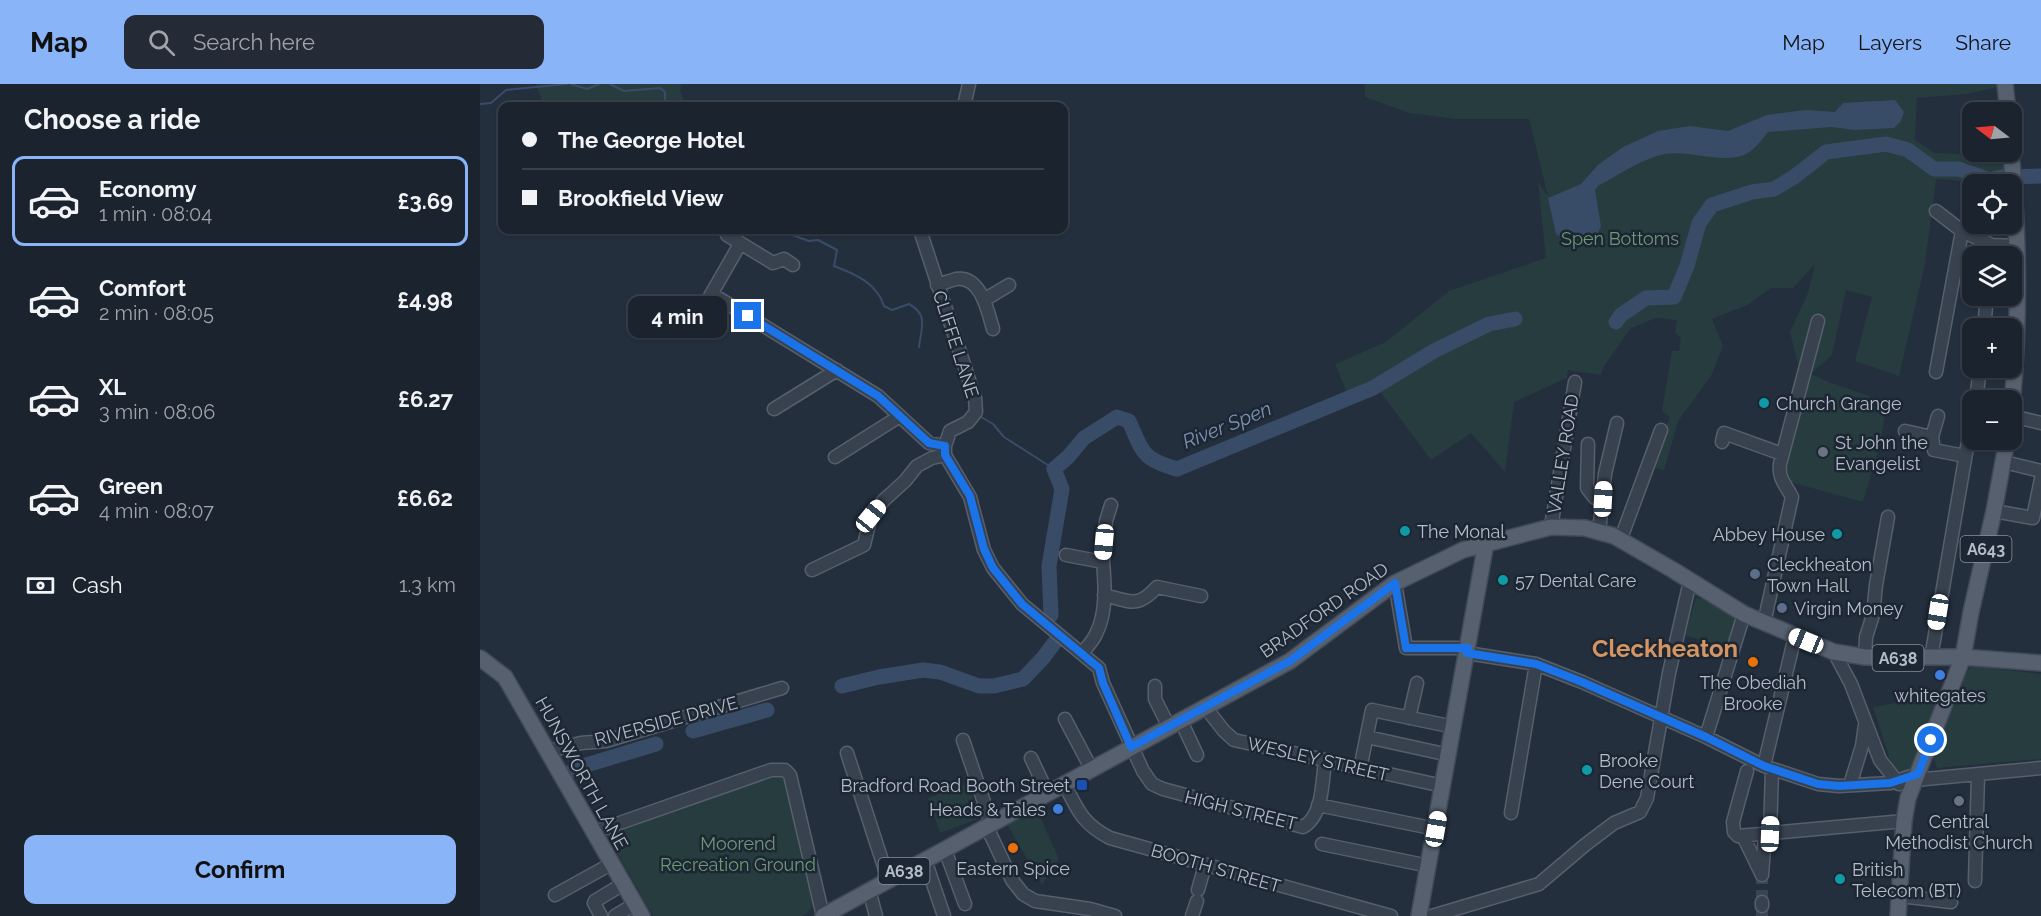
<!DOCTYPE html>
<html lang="en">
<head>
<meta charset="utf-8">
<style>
	body { margin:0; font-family:Raleway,sans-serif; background:#242b36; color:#f1f3f6; height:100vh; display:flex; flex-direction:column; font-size:22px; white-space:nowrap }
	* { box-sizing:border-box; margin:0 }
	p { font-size:20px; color:#a0a4aa }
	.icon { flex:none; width:33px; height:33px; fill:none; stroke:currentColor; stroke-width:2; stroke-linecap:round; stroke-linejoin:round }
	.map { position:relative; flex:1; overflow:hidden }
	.sheet { display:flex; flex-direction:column; background:#1b232e; width:480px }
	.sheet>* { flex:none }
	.hud { position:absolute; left:18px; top:18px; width:570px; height:132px; border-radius:12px; box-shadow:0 2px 4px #0004,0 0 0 2px #39404a; display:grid; align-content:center; height:132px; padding:0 24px; background:#1b232e }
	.needle { width:39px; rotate:286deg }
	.tools { position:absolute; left:1482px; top:18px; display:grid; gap:12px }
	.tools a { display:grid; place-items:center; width:60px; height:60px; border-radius:12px; background:#1b232e; box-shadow:0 2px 4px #0004,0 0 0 2px #39404a; font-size:30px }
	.end { position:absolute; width:27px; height:27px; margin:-14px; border:8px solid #1a73e8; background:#fff; box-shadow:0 0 0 3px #fff }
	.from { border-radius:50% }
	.bubble { position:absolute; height:42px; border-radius:12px; background:#1b232e; box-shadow:0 2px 4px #0004,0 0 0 2px #39404a; font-size:20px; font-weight:700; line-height:42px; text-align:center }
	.car { position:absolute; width:18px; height:36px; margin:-18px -9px; border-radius:8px; box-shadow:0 0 4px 2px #0007; background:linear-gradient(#fff 24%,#345 0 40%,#fff 0 76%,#345 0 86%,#fff 0) }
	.hud b { display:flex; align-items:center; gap:21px; height:57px; font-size:22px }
	.hud b+b { border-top:2px solid #39404a }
	.hud i { width:15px; height:15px; background:#f1f3f6 }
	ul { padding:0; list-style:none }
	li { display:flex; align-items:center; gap:18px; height:90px; margin:0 12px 9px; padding:0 12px; border:3px solid transparent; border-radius:12px }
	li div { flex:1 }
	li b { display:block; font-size:22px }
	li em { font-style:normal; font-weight:700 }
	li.active { border-color:#8ab4f8 }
	li>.icon { width:54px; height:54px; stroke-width:1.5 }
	h2 { padding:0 24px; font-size:27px; line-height:72px }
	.pay { display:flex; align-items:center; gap:15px; height:66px; padding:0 24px; font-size:22px }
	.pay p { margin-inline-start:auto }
	.action { display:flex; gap:12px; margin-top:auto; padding:12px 24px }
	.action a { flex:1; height:69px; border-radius:12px; background:#8ab4f8; color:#111; font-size:24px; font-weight:700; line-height:69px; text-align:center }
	header { display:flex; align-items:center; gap:36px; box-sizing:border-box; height:84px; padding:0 30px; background:#8ab4f8; color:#111 }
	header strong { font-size:28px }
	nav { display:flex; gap:33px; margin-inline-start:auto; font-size:21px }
	.search { width:420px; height:54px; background:#242b36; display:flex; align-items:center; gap:15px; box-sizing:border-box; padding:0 21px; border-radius:12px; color:#a0a4aa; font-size:22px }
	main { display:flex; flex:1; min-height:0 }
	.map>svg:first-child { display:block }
	.green { fill:#263c3f }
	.water { fill:#394c67 }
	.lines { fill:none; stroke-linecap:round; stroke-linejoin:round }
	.stream { stroke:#394c67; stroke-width:2 }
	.river { stroke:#394c67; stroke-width:15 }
	.minor-tunnel { stroke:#3a4453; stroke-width:12; stroke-dasharray:12 6; stroke-linecap:butt }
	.minor-casing { stroke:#565f6c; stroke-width:15 }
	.major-casing { stroke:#414a57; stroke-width:18 }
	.minor { stroke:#38414e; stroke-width:12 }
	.major { stroke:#56606e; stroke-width:15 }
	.route { stroke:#1a73e8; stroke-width:8 }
	.culture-dot { fill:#0f9aa8; stroke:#1d2633; stroke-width:2 }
	.worship-dot { fill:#6b7280; stroke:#1d2633; stroke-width:2 }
	.service-dot { fill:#5c6f8a; stroke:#1d2633; stroke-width:2 }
	.food-dot { fill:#e8710a; stroke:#1d2633; stroke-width:2 }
	.shop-dot { fill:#3f7fe0; stroke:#1d2633; stroke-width:2 }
	.transit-dot { fill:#1a4fb4; stroke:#1d2633; stroke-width:2 }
	.labels { text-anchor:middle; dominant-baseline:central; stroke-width:5; stroke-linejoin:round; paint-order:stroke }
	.shield { fill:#1d2633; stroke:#878f9c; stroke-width:1.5 }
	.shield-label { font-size:16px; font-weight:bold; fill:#b4bcc9 }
	.park-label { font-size:18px; fill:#6b9a76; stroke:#1d2633 }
	.street-label { font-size:18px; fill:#b4bcc9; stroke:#1d2633 }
	.poi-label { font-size:18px; fill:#b4bcc9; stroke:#1d2633; text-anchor:start }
	.water-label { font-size:20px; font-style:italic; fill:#7c92b1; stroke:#1d2633 }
	.district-label { font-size:24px; font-weight:bold; fill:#d59563; stroke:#1d2633 }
</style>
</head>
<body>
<header>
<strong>Map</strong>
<div class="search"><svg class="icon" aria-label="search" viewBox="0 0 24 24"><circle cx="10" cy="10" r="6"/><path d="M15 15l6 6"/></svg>Search here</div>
<nav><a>Map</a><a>Layers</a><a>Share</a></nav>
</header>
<main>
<section class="sheet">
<h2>Choose a ride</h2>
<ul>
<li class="active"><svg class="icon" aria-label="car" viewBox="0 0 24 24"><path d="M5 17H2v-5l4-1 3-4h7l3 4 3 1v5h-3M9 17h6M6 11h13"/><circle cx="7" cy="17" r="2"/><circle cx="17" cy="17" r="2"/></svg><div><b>Economy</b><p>1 min · 08:04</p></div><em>£3.69</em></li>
<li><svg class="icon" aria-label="car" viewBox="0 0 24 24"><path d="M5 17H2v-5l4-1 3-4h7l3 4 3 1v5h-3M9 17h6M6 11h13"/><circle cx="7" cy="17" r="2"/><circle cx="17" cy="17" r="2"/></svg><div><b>Comfort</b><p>2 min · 08:05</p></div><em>£4.98</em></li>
<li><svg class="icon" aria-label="car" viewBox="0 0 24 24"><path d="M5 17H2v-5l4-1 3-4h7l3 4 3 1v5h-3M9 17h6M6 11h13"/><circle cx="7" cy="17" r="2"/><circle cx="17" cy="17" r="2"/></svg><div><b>XL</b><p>3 min · 08:06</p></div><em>£6.27</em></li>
<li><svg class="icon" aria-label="car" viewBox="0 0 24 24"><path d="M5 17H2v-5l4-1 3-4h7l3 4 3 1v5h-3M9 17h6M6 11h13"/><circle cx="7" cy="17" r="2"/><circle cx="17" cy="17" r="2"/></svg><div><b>Green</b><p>4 min · 08:07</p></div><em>£6.62</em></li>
</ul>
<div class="pay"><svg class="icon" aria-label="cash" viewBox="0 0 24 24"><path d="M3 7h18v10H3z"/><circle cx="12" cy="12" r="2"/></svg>Cash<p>1.3 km</p></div>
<div class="action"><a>Confirm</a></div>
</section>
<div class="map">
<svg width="1561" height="832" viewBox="0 0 1561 832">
	<rect width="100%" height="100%" fill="#242f3e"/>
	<path class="green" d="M56,0H201L200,7L206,22H64Z
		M885,0H1518V3L1486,10L1437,14L1435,56L1455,69L1525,72L1528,100L1456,95L1445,180L1419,292L1375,277L1392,213L1366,206L1352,271L1331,290L1351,299L1407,318L1400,360L1383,418L1310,398L1304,383L1320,289L1310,248L1328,209L1335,180L1313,204H1291L1267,221L1232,235L1243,262L1231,292L1198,337L1184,386L1171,383L1190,333L1182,327L1192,267H1199L1201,253L1195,249L1197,236L1176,234L1151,244L1124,282L1121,291L1088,286L1087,294L1034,318L1025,388L991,349L951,376L899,306L873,317L865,304L855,280L906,258L969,207L1066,174L1058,98L1068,112L1049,35H976L929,29L885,13Z
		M1216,514L1222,515L1257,533L1246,564L1205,551Z
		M1493,582L1561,590V675L1457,684L1452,670L1486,588Z
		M1421,618L1456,619L1432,685L1420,688L1412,682L1393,623Z
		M289,692L304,693L335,819L327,829L322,832H173L127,751Z
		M488,699L500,734L460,749L448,714Z
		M556,724L579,775L562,801L527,740Z"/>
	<path class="water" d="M1415,16L1424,28L1421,37L1414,44L1375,46L1351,43L1288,48C1283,54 1278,61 1272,66C1251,84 1212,65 1185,70C1161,75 1140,90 1118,102L1115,106L1121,142L1118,149L1083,155L1076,150L1068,114L1101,100L1118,81L1143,63L1178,47L1210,42L1248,47L1287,31L1326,26L1355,28L1363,19Z"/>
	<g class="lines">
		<path class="stream" d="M91,0L107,5L119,0
			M130,0L144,7L180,4L185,8V16L189,22
			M0,20L11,19L26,6L87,0
			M298,146L329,157L338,156L357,166L354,182C375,190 397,199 404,222L412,226L429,220C449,231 441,244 439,263
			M501,333L513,340L524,353L574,385"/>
		<path class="river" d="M1136,238L1141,231L1166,214L1194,213L1207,182L1219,139L1232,121L1272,108L1294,105L1314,93L1346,68L1406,60L1428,66L1454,85H1479L1510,96L1522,93L1561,92
			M571,531L569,482L582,405L574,385L588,373L604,354L637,333L649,337C663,369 662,375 697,385L893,304L954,267L1009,240L1035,235
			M362,602L399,593L443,586L460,588L499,602H514L543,595L563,574L575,558
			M213,647L287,626
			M92,687L103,682L176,660"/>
		<path class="minor-tunnel" d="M1282,818V791
			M1282,832V822"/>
		<g class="minor-casing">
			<path id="minor" d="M484,22L489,0
				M1456,127L1482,147
				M440,146L495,314L496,328L488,338L470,347L465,362V371L490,413L504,466L513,484L542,520L619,584L623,599L663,687L672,700L683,705L823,743C843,732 842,699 845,677
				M247,151L293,179L304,175L313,181
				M457,201C463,199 470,197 476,195C501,191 508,228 513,245
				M232,210L398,312L449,359L465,362
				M504,216L529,201
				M225,221L260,160
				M1504,244L1507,212
				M1456,288L1482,147L1512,161L1538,162
				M1496,316L1500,284
				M294,325L357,286
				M1458,332L1452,353L1454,366L1485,372
				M1532,332L1561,339
				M1425,347L1452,353
				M1242,358L1244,349L1302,370
				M1108,360L1107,404L1115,414L1123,415
				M355,373L420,332
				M1524,378L1561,387
				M1514,427L1553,434L1561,395
				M1071,443L1095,298
				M1119,448L1125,390L1137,339
				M1140,457L1181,346
				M586,471L623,478C625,500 627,529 616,550C613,557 607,563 602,569
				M623,478L626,437L631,421
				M332,486L384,461L391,432L404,416L425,397L437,382L452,374L465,371
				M915,499L926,564H988
				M624,511C650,517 657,525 677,503L721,512
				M1284,539L1312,413C1306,401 1298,395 1300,380L1338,237
				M1354,568L1371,600L1400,676L1419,700
				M987,569L1056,580L1102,598L1226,653L1284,682L1338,700L1359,702L1410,699L1438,690
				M1385,573L1386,553L1393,531L1396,501L1408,433
				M1451,574L1492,334
				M675,602V615L689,643
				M726,624L744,647L754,656L963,702
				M929,634L937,599
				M585,635L612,686
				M701,637L717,671
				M887,653L969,671
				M1226,653L1264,530
				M483,656L511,739
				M69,667L101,659L126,657L302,604
				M367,669L408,795
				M551,674L568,710
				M1284,682L1315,552
				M880,685L892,626L974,643
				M1267,687L1253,738L1254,748L1258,752L1424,737
				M1435,696L1561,684
				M585,701C598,727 603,740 630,754L911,832
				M1370,701L1382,662L1385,641
				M838,721L956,745
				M1031,729L1056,580
				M506,741L532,796L543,810L555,817L610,825L635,832
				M114,748L291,686H305L310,691L343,832
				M1290,750L1292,685
				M1263,752L1282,791
				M842,760L949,782
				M465,766L485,820
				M445,776L464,832
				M1282,791L1285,750
				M1495,797L1498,691
				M389,806L396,832
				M718,806L725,781
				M75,811L131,780
				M1420,812L1471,818
				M1282,822V818
				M121,832L114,819L115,817L143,800
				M135,832L155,820
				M712,832L717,817
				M952,832L1059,800L1105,761L1134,739L1160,728L1167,714L1189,589L1210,497"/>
		</g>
		<g class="major-casing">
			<path id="major" d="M1525,0L1528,28
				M1531,68C1539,152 1540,236 1532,321
				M0,574L25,593L162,832
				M343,832L810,577L915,499L983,466L1071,443L1105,444L1134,452L1193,486L1264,530L1354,568L1385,573H1483L1561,579
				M939,832L1006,459
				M1418,832L1424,737L1428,714L1483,573L1491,528L1514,427L1527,356"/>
		</g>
		<use href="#minor" class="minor"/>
		<use href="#major" class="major"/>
	</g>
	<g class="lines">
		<path class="route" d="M268,232L398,312L449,359L465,362V371L490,412L504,465L513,484L542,520L619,584L623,599L651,663L810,577L915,499L926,564H988L987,569L1056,580L1102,598L1226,653L1284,682L1338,700L1359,702L1410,699L1438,690L1451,656"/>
	</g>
	<g class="culture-dot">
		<circle cx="1284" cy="319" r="6"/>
		<circle cx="925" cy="447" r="6"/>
		<circle cx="1357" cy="450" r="6"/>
		<circle cx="1023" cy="496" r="6"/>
		<circle cx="1107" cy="686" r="6"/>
		<circle cx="1360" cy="795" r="6"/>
	</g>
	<g class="worship-dot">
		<circle cx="1343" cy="368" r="6"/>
		<circle cx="1479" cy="717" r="6"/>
	</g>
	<g class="service-dot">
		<circle cx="1275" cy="490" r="6"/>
		<circle cx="1302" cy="524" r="6"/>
	</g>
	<g class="food-dot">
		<circle cx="1273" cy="578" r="6"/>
		<circle cx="533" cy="764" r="6"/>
	</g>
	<g class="shop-dot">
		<circle cx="1460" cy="591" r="6"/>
		<circle cx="578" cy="725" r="6"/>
	</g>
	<rect class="transit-dot" x="596" y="695" width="12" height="12" rx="3"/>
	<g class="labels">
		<g class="shield">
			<rect x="1480.5" y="452" width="51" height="26" rx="4.5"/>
			<rect x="1392.5" y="561" width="51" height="26" rx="4.5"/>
			<rect x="398.5" y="774" width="51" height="26" rx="4.5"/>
		</g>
		<g class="shield-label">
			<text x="1506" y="465">A643</text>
			<text x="1418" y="574">A638</text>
			<text x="424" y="787">A638</text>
		</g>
		<g class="park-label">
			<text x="1140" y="154">Spen Bottoms</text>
			<text x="258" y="759">Moorend<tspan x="258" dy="21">Recreation Ground</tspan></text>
		</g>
		<g class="street-label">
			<text transform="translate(476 260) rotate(72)">CLIFFE LANE</text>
			<text transform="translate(1083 370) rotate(-81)">VALLEY ROAD</text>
			<text transform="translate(844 526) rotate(-35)">BRADFORD ROAD</text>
			<text transform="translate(186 637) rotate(-15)">RIVERSIDE DRIVE</text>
			<text transform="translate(838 675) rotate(13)">WESLEY STREET</text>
			<text transform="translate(102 689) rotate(61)">HUNSWORTH LANE</text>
			<text transform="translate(761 726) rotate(14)">HIGH STREET</text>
			<text transform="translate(736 784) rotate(16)">BOOTH STREET</text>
		</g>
		<g class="poi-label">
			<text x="1296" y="319">Church Grange</text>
			<text x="1355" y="358">St John the<tspan x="1355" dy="21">Evangelist</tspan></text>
			<text x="937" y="447">The Monal</text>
			<text x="1345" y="450" text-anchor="end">Abbey House</text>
			<text x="1287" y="480">Cleckheaton<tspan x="1287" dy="21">Town Hall</tspan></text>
			<text x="1035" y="496">57 Dental Care</text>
			<text x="1314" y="524">Virgin Money</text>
			<text x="1273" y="598" text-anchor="middle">The Obediah<tspan x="1273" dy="21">Brooke</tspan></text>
			<text x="1460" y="611" text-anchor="middle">whitegates</text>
			<text x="1119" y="676">Brooke<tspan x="1119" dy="21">Dene Court</tspan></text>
			<text x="590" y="701" text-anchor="end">Bradford Road Booth Street</text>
			<text x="566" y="725" text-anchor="end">Heads &amp; Tales</text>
			<text x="1479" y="737" text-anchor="middle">Central<tspan x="1479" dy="21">Methodist Church</tspan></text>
			<text x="533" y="784" text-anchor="middle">Eastern Spice</text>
			<text x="1372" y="785">British<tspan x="1372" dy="21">Telecom (BT)</tspan></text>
		</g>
		<g class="water-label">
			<text transform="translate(747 341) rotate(-22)">River Spen</text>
		</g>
		<g class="district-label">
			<text x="1185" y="564">Cleckheaton</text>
		</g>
	</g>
</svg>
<div class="tools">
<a><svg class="needle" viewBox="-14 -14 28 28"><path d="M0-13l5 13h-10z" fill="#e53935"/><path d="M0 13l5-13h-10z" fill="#a0a4aa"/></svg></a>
<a><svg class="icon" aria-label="locate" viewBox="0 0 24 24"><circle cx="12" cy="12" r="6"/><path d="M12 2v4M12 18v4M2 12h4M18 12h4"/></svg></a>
<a><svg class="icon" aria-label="layers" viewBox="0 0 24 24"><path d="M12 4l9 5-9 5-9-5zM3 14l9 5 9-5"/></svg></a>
<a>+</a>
<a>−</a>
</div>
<i class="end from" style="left:1451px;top:656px"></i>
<i class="end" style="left:268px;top:232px"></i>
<div class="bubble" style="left:148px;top:212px;width:99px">4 min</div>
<i class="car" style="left:1123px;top:415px;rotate:3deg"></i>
<i class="car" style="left:391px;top:432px;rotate:39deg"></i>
<i class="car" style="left:624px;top:458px;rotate:185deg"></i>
<i class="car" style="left:1458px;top:528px;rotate:189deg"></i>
<i class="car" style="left:1326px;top:557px;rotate:292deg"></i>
<i class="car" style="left:956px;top:745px;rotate:10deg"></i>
<i class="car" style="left:1290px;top:750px;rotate:2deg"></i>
<div class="hud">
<b><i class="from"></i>The George Hotel</b>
<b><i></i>Brookfield View</b>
</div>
</div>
</main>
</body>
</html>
